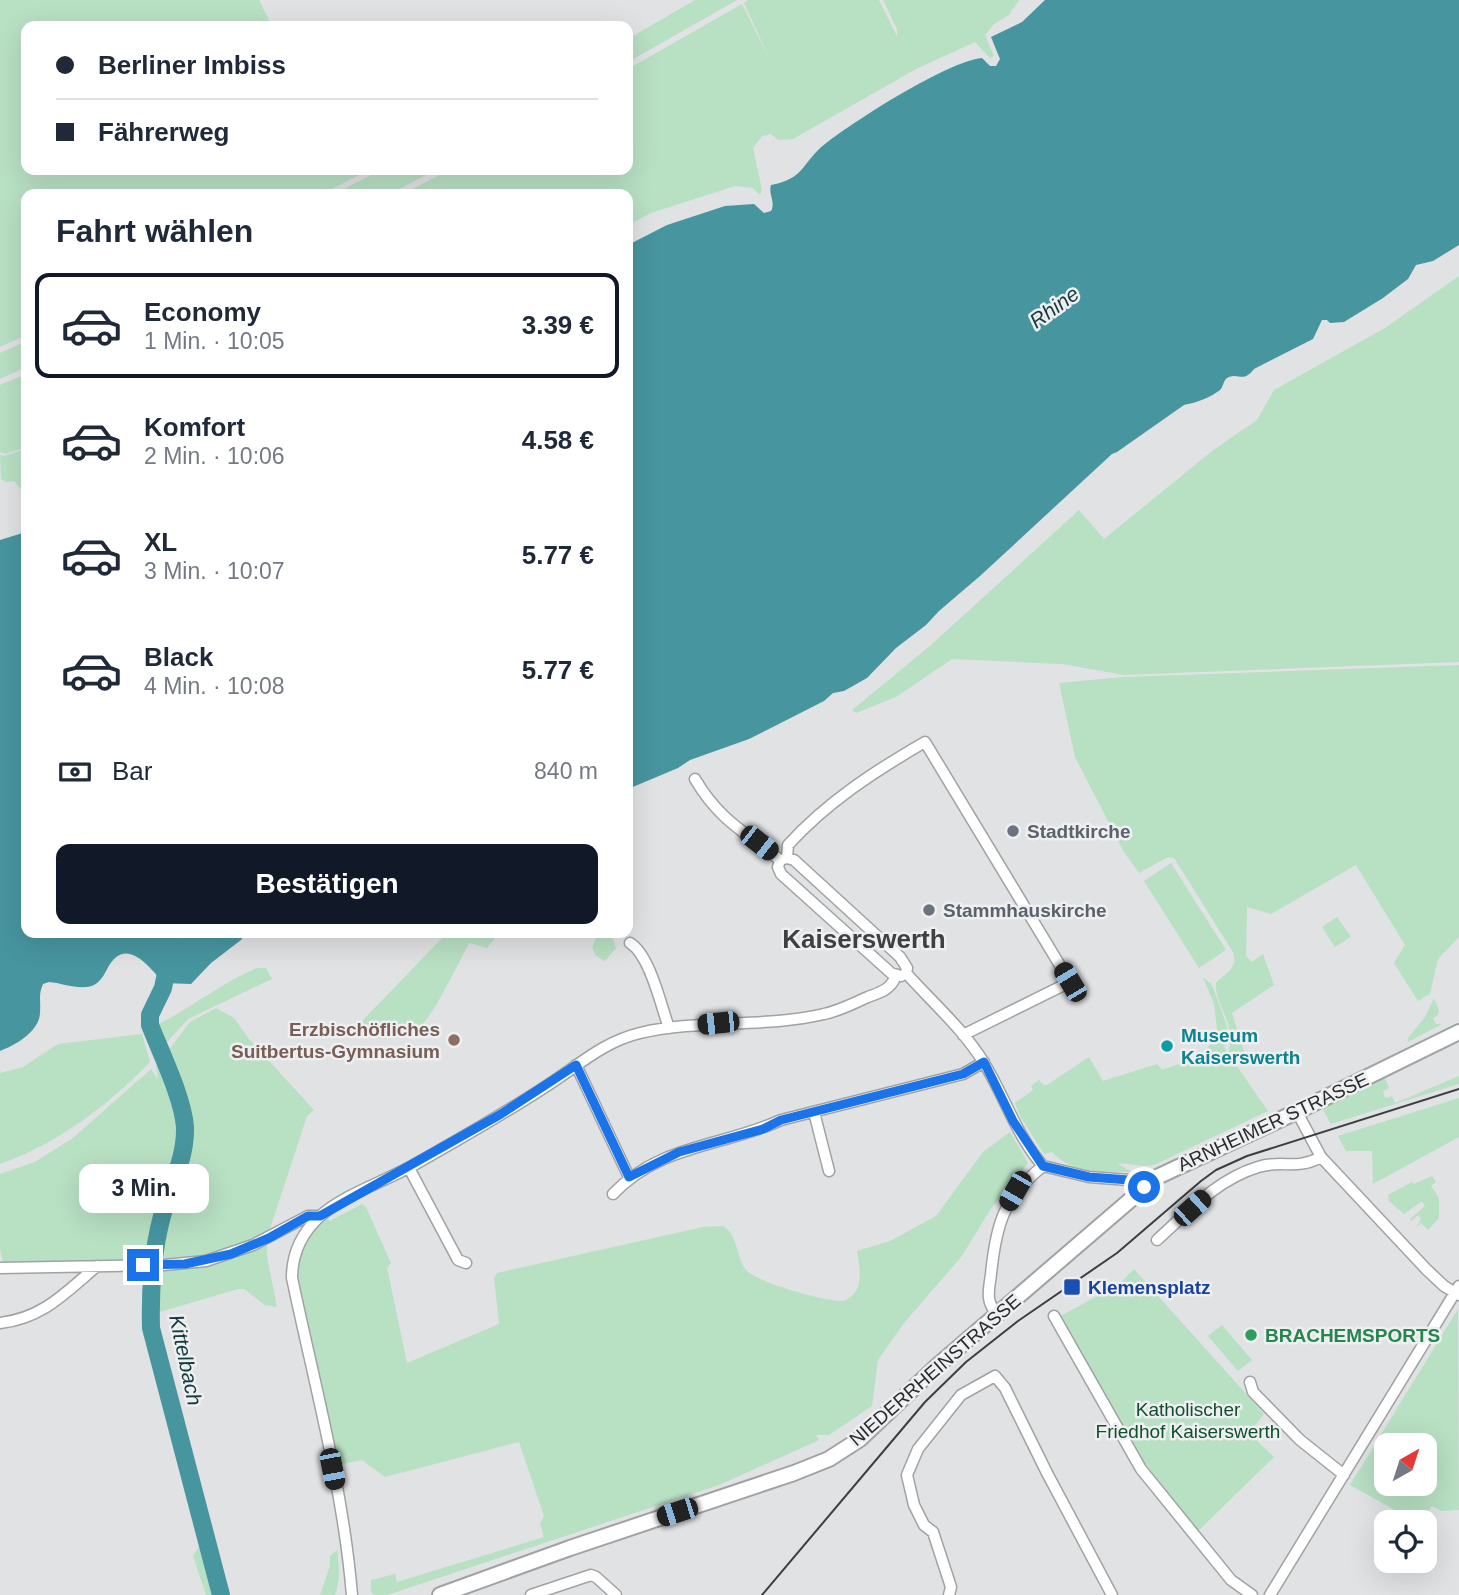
<!DOCTYPE html>
<html lang="de">
<head>
<meta charset="utf-8">
<style>
	body { margin:0; font-family:Arial,sans-serif; background:#f6f6f7; color:#1f2937; height:100vh; display:flex; flex-direction:column; font-size:26px; white-space:nowrap }
	* { box-sizing:border-box; margin:0 }
	p { font-size:23px; color:#747a83 }
	.icon { flex:none; width:38px; height:38px; fill:none; stroke:currentColor; stroke-width:2; stroke-linecap:round; stroke-linejoin:round }
	.map { position:relative; flex:1; overflow:hidden }
	.sheet { position:absolute; left:21px; top:189px; width:612px; height:749px; display:flex; flex-direction:column; background:#fff; border-radius:14px; box-shadow:0 7px 28px #0002 }
	.sheet>* { flex:none }
	.guide { position:absolute; left:21px; top:21px; width:612px; height:154px; border-radius:14px; box-shadow:0 7px 28px #0002; display:grid; align-content:center; height:154px; padding:0 35px; background:#fff }
	.needle { width:46px; rotate:39deg }
	.fabs { position:absolute; left:1374px; top:1433px; display:grid; gap:14px }
	.fabs a { display:grid; place-items:center; width:63px; height:63px; border-radius:14px; background:#fff; box-shadow:0 7px 28px #0002; font-size:35px }
	.end { position:absolute; width:32px; height:32px; margin:-16px; border:9px solid #1a73e8; background:#fff; box-shadow:0 0 0 4px #fff }
	.from { border-radius:50% }
	.bubble { position:absolute; height:49px; border-radius:14px; background:#fff; box-shadow:0 7px 28px #0002; font-size:23px; font-weight:600; line-height:49px; text-align:center }
	.car { position:absolute; width:21px; height:42px; margin:-21px -10px; border-radius:9px; box-shadow:0 0 5px 2px #0007; background:linear-gradient(#222 24%,#8ab4d8 0 40%,#222 0 76%,#8ab4d8 0 86%,#222 0) }
	.guide b { display:flex; align-items:center; gap:24px; height:66px; font-size:26px }
	.guide b+b { border-top:2px solid #e0e1e3 }
	.guide i { width:18px; height:18px; background:#1f2937 }
	ul { padding:0; list-style:none }
	li { display:flex; align-items:center; gap:21px; height:105px; margin:0 14px 10px; padding:0 21px; border:4px solid transparent; border-radius:14px }
	li div { flex:1 }
	li b { display:block; font-size:26px }
	li em { font-style:normal; font-weight:600 }
	li.current { border-color:#111827 }
	li>.icon { width:63px; height:63px; stroke-width:1.5 }
	h2 { padding:0 35px; font-size:32px; line-height:84px }
	.pay { display:flex; align-items:center; gap:18px; height:77px; padding:0 35px; font-size:26px }
	.pay p { margin-inline-start:auto }
	.primary-button { display:flex; gap:14px; margin-top:auto; padding:14px 35px }
	.primary-button a { flex:1; height:80px; border-radius:14px; background:#111827; color:#fff; font-size:28px; font-weight:600; line-height:80px; text-align:center }
	.map>svg:first-child { display:block }
	.green { fill:#b8e0c3; fill-rule:evenodd }
	.water { fill:#47959f }
	.lines { fill:none; stroke-linecap:round; stroke-linejoin:round }
	.river { stroke:#47959f; stroke-width:18 }
	.minor-casing { stroke:#a0a2a3; stroke-width:13 }
	.secondary-casing { stroke:#a0a2a3; stroke-width:18 }
	.minor { stroke:#fff; stroke-width:10 }
	.secondary { stroke:#fff; stroke-width:14 }
	.tram { stroke:#3d3e3f; stroke-width:2 }
	.route { stroke:#1a73e8; stroke-width:9 }
	.worship-dot { fill:#6b7280; stroke:#eeeff1; stroke-width:2.5 }
	.education-dot { fill:#8d6e63; stroke:#eeeff1; stroke-width:2.5 }
	.culture-dot { fill:#0f9aa8; stroke:#eeeff1; stroke-width:2.5 }
	.transit-dot { fill:#1a4fb4; stroke:#eeeff1; stroke-width:2.5 }
	.leisure-dot { fill:#2e9e5b; stroke:#eeeff1; stroke-width:2.5 }
	.labels { text-anchor:middle; dominant-baseline:central; stroke-width:5; stroke-linejoin:round; paint-order:stroke }
	.worship-label { font-size:19px; font-weight:bold; fill:#5b616d; stroke:#eeeff1; text-anchor:start }
	.education-label { font-size:19px; font-weight:bold; fill:#785e54; stroke:#eeeff1; text-anchor:end }
	.culture-label { font-size:19px; font-weight:bold; fill:#0d838f; stroke:#eeeff1; text-anchor:start }
	.street-label { font-size:19px; fill:#2a2b2c; stroke:#eeeff1 }
	.transit-label { font-size:19px; font-weight:bold; fill:#164399; stroke:#eeeff1; text-anchor:start }
	.leisure-label { font-size:19px; font-weight:bold; fill:#27864d; stroke:#eeeff1; text-anchor:start }
	.park-label { font-size:19px; fill:#104f2c; stroke:#eeeff1 }
	.water-label { font-size:21px; font-style:italic; fill:#153b3f; stroke:#eeeff1 }
	.district-label { font-size:26px; font-weight:bold; fill:#3f4042; stroke:#eeeff1 }
</style>
</head>
<body>
<div class="map">
<svg width="1459" height="1595" viewBox="0 0 1459 1595">
	<rect width="100%" height="100%" fill="#e0e2e4"/>
	<path class="green" d="M0,0H259L272,26H26V170H369L322,194H26V335L0,347Z
		M695,0H737L628,62V39Z
		M748,0H879L897,36V29L883,0H1019L1009,15L994,24L985,35L994,56L990,58L975,42L916,69L793,139L778,140L771,134L762,136L753,148L762,190L760,195L753,188L735,186L651,213L628,225V194H403L449,170H628V69L742,4L770,60L744,3Z
		M381,170H436L389,194H334Z
		M1459,276V662L1124,675L1062,664L952,659L896,697L856,713L852,710L931,645L1079,510L1104,539L1212,451L1257,420L1274,390L1385,328Z
		M26,341V367L0,379V353Z
		M26,374V447L5,454L0,452V385Z
		M26,449V495L14,481L6,482L1,479L0,455L4,456Z
		M1459,665V937L1438,959L1430,994L1418,1001L1394,963L1405,945L1356,865L1271,914L1247,907L1246,956L1252,962L1263,954L1274,985L1232,1013L1244,1051L1241,1058L1234,1062L1268,1111L1154,1165C1140,1168 1128,1162 1118,1164L1132,1172C1104,1172 1072,1174 1052,1152L1044,1154L1020,1116L1015,1103L1033,1090L1031,1086L1039,1080L1043,1085H1047L1089,1057L1103,1081L1157,1064L1162,1070L1205,1055L1208,1047L1218,1037L1214,1004L1203,977L1212,985L1226,1023L1228,1037L1224,1047L1229,1054C1230,1043 1231,1034 1228,1024C1224,1009 1215,999 1216,983C1225,973 1239,969 1233,952L1174,858L1168,857L1139,873L1124,852L1075,757L1059,683L1123,677Z
		M1171,863L1226,950L1199,968L1144,881Z
		M1337,917L1351,937L1335,947L1322,927Z
		M447,933H499L487,948L469,943C460,962 449,981 439,1000C416,1041 399,1044 354,1034L364,1019Z
		M606,935L613,939L616,948L605,961L596,956L592,948L596,938Z
		M257,968H266L272,979L188,1019L161,1049L153,1027C189,1010 220,983 257,968Z
		M1434,998L1439,1010L1437,1016L1433,1018L1436,1024H1442L1408,1042V1038L1425,1017Z
		M216,1008L234,1018L249,1039L314,1110L307,1116L268,1235L206,1258L154,1263L155,1250C167,1214 196,1148 186,1112C181,1093 171,1074 164,1056L190,1022Z
		M142,1034L150,1062C107,1106 59,1143 0,1164V1073L23,1067L58,1044Z
		M160,1062C173,1095 185,1119 180,1155L144,1261L10,1265L3,1262L0,1249V1174L35,1162L73,1138L151,1069L158,1080L156,1066Z
		M1381,1076L1385,1078L1389,1088L1383,1091L1385,1098L1392,1096L1395,1103L1459,1076V1084L1331,1124L1322,1108Z
		M1459,1098V1137L1373,1184L1372,1151H1346L1338,1136Z
		M1010,1132L1028,1163L990,1210L962,1256L904,1323L878,1360L872,1406L829,1435H816L819,1440L719,1485L387,1595H375L371,1592V1580L395,1574L397,1582L544,1537L540,1524L544,1516L519,1442L385,1477L362,1460L343,1464L337,1463L297,1278C298,1251 310,1235 326,1216L330,1221L362,1204L366,1207L391,1263L387,1268L407,1363L499,1324L494,1278L497,1273L703,1227L723,1226C738,1235 736,1255 745,1269C754,1282 827,1302 844,1301C865,1292 860,1270 857,1251L890,1241L936,1216L983,1152Z
		M1432,1176L1436,1182L1431,1186L1439,1198V1218L1428,1230L1421,1223L1416,1228L1421,1219L1418,1215L1411,1221L1410,1219L1425,1206L1422,1201L1404,1214L1389,1201L1388,1195L1412,1182L1414,1184Z
		M267,1241V1257L277,1307L265,1305L244,1289H238L153,1314L152,1294L156,1270H164V1268Z
		M1134,1269L1264,1414L1249,1433L1274,1457L1196,1533L1131,1444L1059,1317L1119,1284Z
		M1458,1309L1459,1510L1441,1511L1432,1506L1426,1514L1409,1518L1350,1485ZM1386,1446H1424V1484H1386Z
		M1222,1325L1252,1360L1238,1371L1208,1336Z
		M203,1541L220,1564L230,1595H206L193,1556Z
		M337,1550C339,1566 341,1579 335,1595H320L330,1566V1556Z"/>
	<path class="water" d="M1045,0H1459V245L1433,261L1416,265L1408,279L1383,298L1344,322L1330,323L1327,320H1322L1313,339L1254,369C1243,383 1240,373 1229,377C1223,379 1224,386 1220,390C1210,398 1195,403 1184,405L1117,452L1112,454L980,576L939,611L926,625L896,648L867,678L844,691L833,693L824,701L749,739L690,760L678,768L628,789V245L667,225L725,206L754,204L764,213L771,211C776,202 768,194 771,185C805,179 802,162 825,144C856,120 946,62 982,58L990,66H996L1000,59L991,37L1022,22Z
		M26,532V933H246L241,940L211,963L191,984L164,983C153,972 132,941 114,959C106,967 105,979 94,985C81,991 62,983 49,982L43,984C38,995 41,1001 40,1012C40,1031 16,1045 0,1051V540Z"/>
	<g class="lines">
		<path class="river" d="M174,933L163,988L150,1015V1025C161,1053 183,1098 185,1127C186,1159 170,1186 162,1216C152,1253 150,1289 151,1328L221,1595"/>
		<g class="minor-casing">
			<path id="minor" d="M695,779C719,820 745,832 780,860L787,858L794,860L900,957L907,968L906,973C932,1002 964,1030 984,1063C1005,1097 1016,1135 1043,1166
				M787,858L788,845C827,802 875,771 925,742L1070,982L963,1035
				M780,860L778,867L781,874L891,973L901,976
				M630,943C650,955 661,1006 669,1028
				M576,1065L629,1177
				M814,1112L829,1171
				M1297,1112L1321,1157L1426,1269L1444,1286L1459,1295
				M1043,1166L1089,1177L1129,1180L1144,1187
				M409,1168L458,1260L466,1263
				M613,1194C660,1144 723,1147 781,1120L963,1074L984,1062
				M1157,1240C1188,1212 1216,1180 1258,1167C1283,1159 1295,1171 1321,1157
				M0,1268L164,1265L206,1261L253,1245L308,1216H320
				M997,1314C985,1301 989,1290 991,1274C996,1225 1003,1198 1043,1166
				M1054,1316L1141,1469L1231,1580L1252,1595
				M0,1323C43,1318 65,1293 97,1266
				M1250,1382L1253,1392L1300,1440L1344,1475
				M352,1595C343,1488 314,1382 292,1278C292,1253 301,1234 319,1217C343,1195 383,1182 412,1166C458,1140 504,1114 548,1085C579,1065 603,1042 640,1033C700,1019 764,1028 824,1014C839,1011 854,1003 868,997C881,992 890,990 896,976
				M531,1595L591,1575L596,1577L616,1595
				M949,1595L951,1587L933,1532L924,1525L914,1505L907,1475L918,1449L961,1395L995,1376L1005,1388L1047,1473L1112,1595
				M1270,1595L1459,1286"/>
		</g>
		<g class="secondary-casing">
			<path id="secondary" d="M440,1595L570,1548L794,1473L829,1459L860,1439L937,1366L1157,1177L1292,1114L1459,1032"/>
		</g>
		<use href="#minor" class="minor"/>
		<use href="#secondary" class="secondary"/>
		<path class="tram" d="M762,1595L925,1402L966,1362L1018,1321L1117,1253L1201,1181L1216,1170L1247,1156L1459,1089"/>
	</g>
	<g class="lines">
		<path class="route" d="M143,1265L185,1264L231,1254L269,1238L308,1216H320L501,1114L576,1065L629,1177L679,1152L763,1129L781,1120L963,1074L984,1062L1013,1121L1043,1166L1089,1177L1129,1180L1144,1187"/>
	</g>
	<g class="worship-dot">
		<circle cx="1013" cy="831" r="7"/>
		<circle cx="929" cy="910" r="7"/>
	</g>
	<circle class="education-dot" cx="454" cy="1040" r="7"/>
	<circle class="culture-dot" cx="1167" cy="1046" r="7"/>
	<rect class="transit-dot" x="1063" y="1278" width="18" height="18" rx="3.5"/>
	<circle class="leisure-dot" cx="1251" cy="1335" r="7"/>
	<g class="labels">
		<g class="worship-label">
			<text x="1027" y="831">Stadtkirche</text>
			<text x="943" y="910">Stammhauskirche</text>
		</g>
		<g class="education-label">
			<text x="440" y="1029">Erzbischöfliches<tspan x="440" dy="22">Suitbertus-Gymnasium</tspan></text>
		</g>
		<g class="culture-label">
			<text x="1181" y="1035">Museum<tspan x="1181" dy="22">Kaiserswerth</tspan></text>
		</g>
		<g class="street-label">
			<text transform="translate(1273 1122) rotate(-25)">ARNHEIMER STRASSE</text>
			<text transform="translate(935 1370) rotate(-41)">NIEDERRHEINSTRASSE</text>
		</g>
		<g class="transit-label">
			<text x="1088" y="1287">Klemensplatz</text>
		</g>
		<g class="leisure-label">
			<text x="1265" y="1335">BRACHEMSPORTS</text>
		</g>
		<g class="park-label">
			<text x="1188" y="1409">Katholischer<tspan x="1188" dy="22">Friedhof Kaiserswerth</tspan></text>
		</g>
		<g class="water-label">
			<text transform="translate(1054 307) rotate(-36)">Rhine</text>
			<text transform="translate(186 1360) rotate(78)">Kittelbach</text>
		</g>
		<g class="district-label">
			<text x="864" y="939">Kaiserswerth</text>
		</g>
	</g>
</svg>
<div class="fabs">
<a><svg class="needle" viewBox="-14 -14 28 28"><path d="M0-13l5 13h-10z" fill="#e53935"/><path d="M0 13l5-13h-10z" fill="#747a83"/></svg></a>
<a><svg class="icon" aria-label="locate" viewBox="0 0 24 24"><circle cx="12" cy="12" r="6"/><path d="M12 2v4M12 18v4M2 12h4M18 12h4"/></svg></a>
</div>
<i class="end from" style="left:1144px;top:1187px"></i>
<i class="end" style="left:143px;top:1265px"></i>
<div class="bubble" style="left:79px;top:1164px;width:130px">3 Min.</div>
<i class="car" style="left:759px;top:843px;rotate:128deg"></i>
<i class="car" style="left:1070px;top:982px;rotate:329deg"></i>
<i class="car" style="left:718px;top:1023px;rotate:264deg"></i>
<i class="car" style="left:1015px;top:1191px;rotate:210deg"></i>
<i class="car" style="left:1192px;top:1208px;rotate:48deg"></i>
<i class="car" style="left:332px;top:1469px;rotate:169deg"></i>
<i class="car" style="left:677px;top:1512px;rotate:252deg"></i>
<div class="guide">
<b><i class="from"></i>Berliner Imbiss</b>
<b><i></i>Fährerweg</b>
</div>
<section class="sheet">
<h2>Fahrt wählen</h2>
<ul>
<li class="current"><svg class="icon" aria-label="car" viewBox="0 0 24 24"><path d="M5 17H2v-5l4-1 3-4h7l3 4 3 1v5h-3M9 17h6M6 11h13"/><circle cx="7" cy="17" r="2"/><circle cx="17" cy="17" r="2"/></svg><div><b>Economy</b><p>1 Min. · 10:05</p></div><em>3.39 €</em></li>
<li><svg class="icon" aria-label="car" viewBox="0 0 24 24"><path d="M5 17H2v-5l4-1 3-4h7l3 4 3 1v5h-3M9 17h6M6 11h13"/><circle cx="7" cy="17" r="2"/><circle cx="17" cy="17" r="2"/></svg><div><b>Komfort</b><p>2 Min. · 10:06</p></div><em>4.58 €</em></li>
<li><svg class="icon" aria-label="car" viewBox="0 0 24 24"><path d="M5 17H2v-5l4-1 3-4h7l3 4 3 1v5h-3M9 17h6M6 11h13"/><circle cx="7" cy="17" r="2"/><circle cx="17" cy="17" r="2"/></svg><div><b>XL</b><p>3 Min. · 10:07</p></div><em>5.77 €</em></li>
<li><svg class="icon" aria-label="car" viewBox="0 0 24 24"><path d="M5 17H2v-5l4-1 3-4h7l3 4 3 1v5h-3M9 17h6M6 11h13"/><circle cx="7" cy="17" r="2"/><circle cx="17" cy="17" r="2"/></svg><div><b>Black</b><p>4 Min. · 10:08</p></div><em>5.77 €</em></li>
</ul>
<div class="pay"><svg class="icon" aria-label="cash" viewBox="0 0 24 24"><path d="M3 7h18v10H3z"/><circle cx="12" cy="12" r="2"/></svg>Bar<p>840 m</p></div>
<div class="primary-button"><a>Bestätigen</a></div>
</section>
</div>
</body>
</html>
